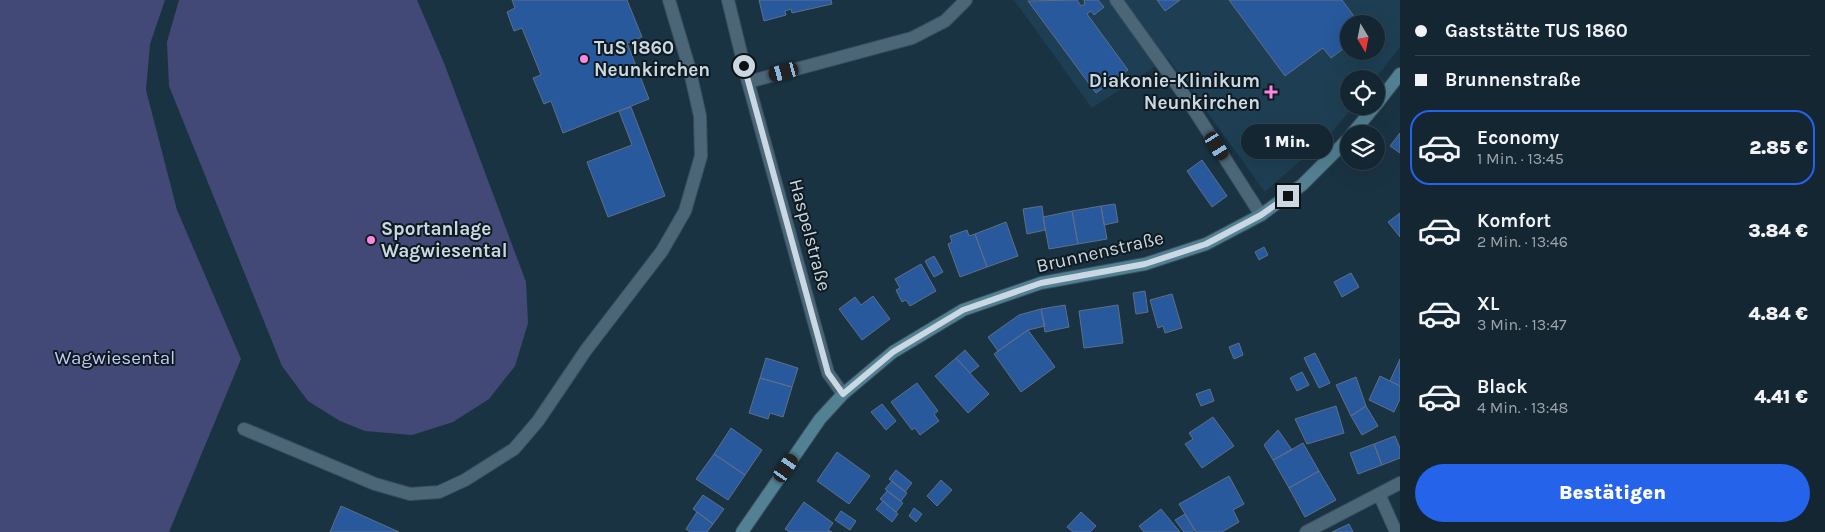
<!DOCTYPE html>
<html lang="de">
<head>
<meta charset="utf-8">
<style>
	body { margin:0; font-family:Karla,sans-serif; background:#1d2e3a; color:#f1f3f6; height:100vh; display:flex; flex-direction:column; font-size:19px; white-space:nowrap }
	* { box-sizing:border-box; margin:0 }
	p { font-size:16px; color:#9da5ac }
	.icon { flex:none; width:28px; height:28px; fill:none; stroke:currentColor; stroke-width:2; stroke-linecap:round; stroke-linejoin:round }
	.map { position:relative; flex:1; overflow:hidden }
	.drawer { display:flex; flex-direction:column; background:#142632; width:425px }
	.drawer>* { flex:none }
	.guide { display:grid; align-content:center; height:110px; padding:0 15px; background:#142632 }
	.needle { width:32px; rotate:170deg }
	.tools { position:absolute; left:1340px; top:15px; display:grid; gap:10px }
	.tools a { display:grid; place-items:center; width:45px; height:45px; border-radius:50%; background:#142632; box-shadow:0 5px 20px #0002,0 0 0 1px #33434d; font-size:25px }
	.end { position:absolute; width:22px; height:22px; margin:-11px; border:6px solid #c9d8e2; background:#111; box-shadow:0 0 0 2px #111 }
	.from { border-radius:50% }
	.bubble { position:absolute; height:35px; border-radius:18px; background:#142632; box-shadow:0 5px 20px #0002,0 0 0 1px #33434d; font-size:16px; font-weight:800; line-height:35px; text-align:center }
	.car { position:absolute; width:15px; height:30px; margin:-15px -8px; border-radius:6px; box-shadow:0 0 4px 1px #0007; background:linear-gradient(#222 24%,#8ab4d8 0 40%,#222 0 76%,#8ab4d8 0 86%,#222 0) }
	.guide b { display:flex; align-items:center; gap:18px; height:48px; font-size:19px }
	.guide b+b { border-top:1px solid #33434d }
	.guide i { width:12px; height:12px; background:#f1f3f6 }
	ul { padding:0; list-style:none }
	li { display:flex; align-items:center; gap:15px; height:75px; margin:0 10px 8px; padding:0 5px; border:2px solid transparent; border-radius:20px }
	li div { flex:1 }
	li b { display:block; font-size:19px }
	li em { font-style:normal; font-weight:800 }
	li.active { border-color:#2563eb }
	li>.icon { width:45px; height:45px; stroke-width:1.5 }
	.primary-button { display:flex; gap:10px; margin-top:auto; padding:10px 15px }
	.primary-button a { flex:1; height:58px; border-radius:30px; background:#2563eb; color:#fff; font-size:20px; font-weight:800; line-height:58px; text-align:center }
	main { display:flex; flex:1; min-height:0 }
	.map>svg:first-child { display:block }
	.built { fill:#1e3f53; fill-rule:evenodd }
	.green { fill:#434977 }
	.building { fill:#28599c; stroke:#5e6f87 }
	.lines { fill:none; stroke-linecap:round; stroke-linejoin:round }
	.lane-casing { stroke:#3a505d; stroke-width:14 }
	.street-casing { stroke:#3a505d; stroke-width:14 }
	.secondary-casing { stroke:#3a505d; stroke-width:14 }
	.lane { stroke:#4b6677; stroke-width:12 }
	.street { stroke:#4b6677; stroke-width:12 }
	.secondary { stroke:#538194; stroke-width:12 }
	.route { stroke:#c9d8e2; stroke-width:6 }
	.poi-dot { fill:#fe86e1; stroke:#0f1a21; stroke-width:2 }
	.labels { text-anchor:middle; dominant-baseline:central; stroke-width:4; stroke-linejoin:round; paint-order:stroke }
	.poi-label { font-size:19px; font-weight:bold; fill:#c9d8e2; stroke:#0f1a21; text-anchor:start }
	.street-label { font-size:19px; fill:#c9d8e2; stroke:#0f1a21 }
	.park-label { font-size:19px; fill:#c2caf5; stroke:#0f1a21 }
</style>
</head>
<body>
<main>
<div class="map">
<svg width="1400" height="532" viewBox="0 0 1400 532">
	<rect width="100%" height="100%" fill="#1a3343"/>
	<path class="built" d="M1014,0H1400V47L1375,79H1349V106H1353L1331,134L1265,192L1168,58L1092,108ZM1349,24H1376V51H1349Z"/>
	<path class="green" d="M0,0H165L150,44L146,90L177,210L241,359L169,532H0Z
		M179,0H417L444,63L526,282L528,323L515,366L489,399L453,422L412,435L365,431L340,421L308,401L282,366L169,86L167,42Z"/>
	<path class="building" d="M512,0H627L642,37L627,43L649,99L563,133L551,101L544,104L533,78L541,75L522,28L514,31L507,12L515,8Z
		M759,0H831L832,4L792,13L791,9L785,11L786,15L764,21Z
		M1077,0L1081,6L1085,4L1084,0H1098L1104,7L1094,15L1091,11L1087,14L1128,70L1096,93L1028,1Z
		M1157,0H1180L1165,11Z
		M1229,0H1342L1359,23L1349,24V30L1340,36L1347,46L1331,58L1323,48L1285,76Z
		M631,107L665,196L608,217L587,162L632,145L619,111Z
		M1400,133V153L1390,146Z
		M1202,160L1227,196L1212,207L1187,171Z
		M1115,204L1118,222L1104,225L1101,206Z
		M1042,206L1045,230L1027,234L1023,209Z
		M1101,206L1107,239L1078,244L1072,211Z
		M1072,211L1078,244L1049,249L1043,217Z
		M1400,213V237L1388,222Z
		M1006,222L1018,256L987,267L975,234Z
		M967,230L969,236L975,234L987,267L960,277L948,244L952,242L950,236Z
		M1264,247L1268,255L1259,260L1255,252Z
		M934,256L943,272L934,277L925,261Z
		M921,264L936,291L910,306L906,300L902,302L896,290L900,288L895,279Z
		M1351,273L1359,287L1342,297L1334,282Z
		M1145,291L1148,312L1136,314L1133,293Z
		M1172,294L1182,328L1165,333L1163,326L1158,328L1150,300Z
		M873,296L890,319L862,340L839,309L855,297L861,305Z
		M1065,305L1069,327L1045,332L1041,309Z
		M1118,305L1123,343L1084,348L1079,311Z
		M1041,309L1045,326L1028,330L998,351L988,337L1019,315Z
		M1028,330L1055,367L1021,392L994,354Z
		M1239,343L1243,355L1234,359L1229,347Z
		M965,350L979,366L970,373L956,358Z
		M1315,353L1330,383L1319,388L1304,358Z
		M766,358L798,368L792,387L760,378Z
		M956,358L989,394L968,413L935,376Z
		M1400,359V386L1390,381Z
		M1302,372L1309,385L1297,391L1290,378Z
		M1380,376L1400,386V399L1394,412L1369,400Z
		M1356,377L1366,406L1351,416L1336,385Z
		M760,378L792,387L783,417L770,413L768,419L749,413Z
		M917,383L938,411L934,414L939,421L920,435L915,428L912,430L891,402Z
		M1210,389L1214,401L1201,406L1196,394Z
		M882,404L896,421L886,430L871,412Z
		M1336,406L1344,433L1307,444L1295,419Z
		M1366,406L1378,426L1362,435L1351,416Z
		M1213,417L1234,446L1202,468L1185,444L1193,439L1189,433Z
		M731,428L762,450L745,475L714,454Z
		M1278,430L1292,450L1273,460L1264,445Z
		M1395,436L1400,448V458L1382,465L1374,444Z
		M1303,443L1319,471L1289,488L1273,460Z
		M1374,444L1382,465L1358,474L1350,453Z
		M837,452L870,476L849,504L817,481Z
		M714,454L745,475L728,500L696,479Z
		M896,470L912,483L905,492L889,479Z
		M1319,471L1336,500L1305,517L1289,488Z
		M1229,476L1244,504L1233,510L1239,522L1222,532H1196L1179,504Z
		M941,480L952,490L937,506L927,496Z
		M892,481L907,493L901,501L885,489Z
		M887,491L903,503L896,512L880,499Z
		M703,495L724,509L713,524L693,509Z
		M883,501L898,514L892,522L876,509Z
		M804,502L833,523L828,530L832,532H790L785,529Z
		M341,506L399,532H330Z
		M914,508L922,514L916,522L909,516Z
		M1161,509L1180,532H1144L1139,526Z
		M841,511L856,521L850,530L835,520Z
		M697,512L713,524L707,532H690L686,529Z
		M1081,512L1096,526L1090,532H1073L1067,527Z
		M1185,514L1195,530L1192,532H1184L1175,520Z
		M1349,524L1353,532H1332Z"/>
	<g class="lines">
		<g class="lane-casing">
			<path id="lane" d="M1116,0L1187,99
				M244,429L375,484L410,494L439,492L465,480L514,449L538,421L586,350L662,251L685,211L701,156L700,116L689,67L669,0"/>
		</g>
		<g class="street-casing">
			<path id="street" d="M728,0L748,82L828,373L843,394
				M748,82L912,38L945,21L966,0
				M1187,99L1261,215
				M1379,494L1396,532
				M1306,532L1400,483"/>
		</g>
		<g class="secondary-casing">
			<path id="secondary" d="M1376,105L1400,74
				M1352,134L1375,106
				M742,532L820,419L843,394L893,352L963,310L1041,283L1145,264L1206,244L1261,215L1302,185L1349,138"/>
		</g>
		<use href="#lane" class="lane"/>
		<use href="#street" class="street"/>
		<use href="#secondary" class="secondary"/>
	</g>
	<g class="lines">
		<path class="route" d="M744,66L828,373L843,394L893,352L963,310L1041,283L1145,264L1206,244L1261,215L1288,196"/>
	</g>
	<g class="poi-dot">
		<circle cx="584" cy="59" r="5"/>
		<path d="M1268.5 84.5h5v5h5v5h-5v5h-5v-5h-5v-5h5z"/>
		<circle cx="371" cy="240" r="5"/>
	</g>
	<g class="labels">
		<g class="poi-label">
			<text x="594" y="48">TuS 1860<tspan x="594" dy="22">Neunkirchen</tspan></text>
			<text x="1260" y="81" text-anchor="end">Diakonie-Klinikum<tspan x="1260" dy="22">Neunkirchen</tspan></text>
			<text x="381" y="229">Sportanlage<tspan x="381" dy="22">Wagwiesental</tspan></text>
		</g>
		<g class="street-label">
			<text transform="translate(810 235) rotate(75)">Haspelstraße</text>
			<text transform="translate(1100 252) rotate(-13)">Brunnenstraße</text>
		</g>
		<g class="park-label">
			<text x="115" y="358">Wagwiesental</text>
		</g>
	</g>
</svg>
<div class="tools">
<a><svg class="needle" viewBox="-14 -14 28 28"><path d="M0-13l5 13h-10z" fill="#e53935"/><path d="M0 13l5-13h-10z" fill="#9da5ac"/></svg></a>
<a><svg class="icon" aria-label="locate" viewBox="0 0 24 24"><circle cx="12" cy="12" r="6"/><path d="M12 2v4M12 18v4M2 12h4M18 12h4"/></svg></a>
<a><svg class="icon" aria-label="layers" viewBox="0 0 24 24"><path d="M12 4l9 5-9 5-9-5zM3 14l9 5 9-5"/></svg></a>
</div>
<i class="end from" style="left:744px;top:66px"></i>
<i class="end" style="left:1288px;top:196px"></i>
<div class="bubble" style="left:1241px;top:124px;width:92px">1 Min.</div>
<i class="car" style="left:784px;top:72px;rotate:255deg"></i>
<i class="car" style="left:1217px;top:146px;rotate:148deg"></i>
<i class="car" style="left:786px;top:468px;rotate:35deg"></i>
</div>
<section class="drawer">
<div class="guide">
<b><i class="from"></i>Gaststätte TUS 1860</b>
<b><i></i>Brunnenstraße</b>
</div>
<ul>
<li class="active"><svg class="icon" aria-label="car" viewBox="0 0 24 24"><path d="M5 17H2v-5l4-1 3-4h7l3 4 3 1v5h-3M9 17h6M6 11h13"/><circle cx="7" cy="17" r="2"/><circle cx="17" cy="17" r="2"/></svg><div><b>Economy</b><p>1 Min. · 13:45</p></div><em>2.85 €</em></li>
<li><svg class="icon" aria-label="car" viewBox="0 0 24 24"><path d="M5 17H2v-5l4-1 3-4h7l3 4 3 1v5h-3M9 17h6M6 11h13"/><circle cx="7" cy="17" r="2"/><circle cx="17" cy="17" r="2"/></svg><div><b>Komfort</b><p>2 Min. · 13:46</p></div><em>3.84 €</em></li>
<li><svg class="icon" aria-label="car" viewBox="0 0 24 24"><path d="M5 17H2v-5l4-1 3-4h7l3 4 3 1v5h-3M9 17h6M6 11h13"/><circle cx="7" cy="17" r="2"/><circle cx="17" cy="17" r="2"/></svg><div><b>XL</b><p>3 Min. · 13:47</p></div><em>4.84 €</em></li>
<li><svg class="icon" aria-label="car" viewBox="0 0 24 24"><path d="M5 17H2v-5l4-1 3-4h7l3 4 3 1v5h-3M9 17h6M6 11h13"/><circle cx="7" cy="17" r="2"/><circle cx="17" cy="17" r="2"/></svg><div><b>Black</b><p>4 Min. · 13:48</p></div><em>4.41 €</em></li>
</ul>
<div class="primary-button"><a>Bestätigen</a></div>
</section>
</main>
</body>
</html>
